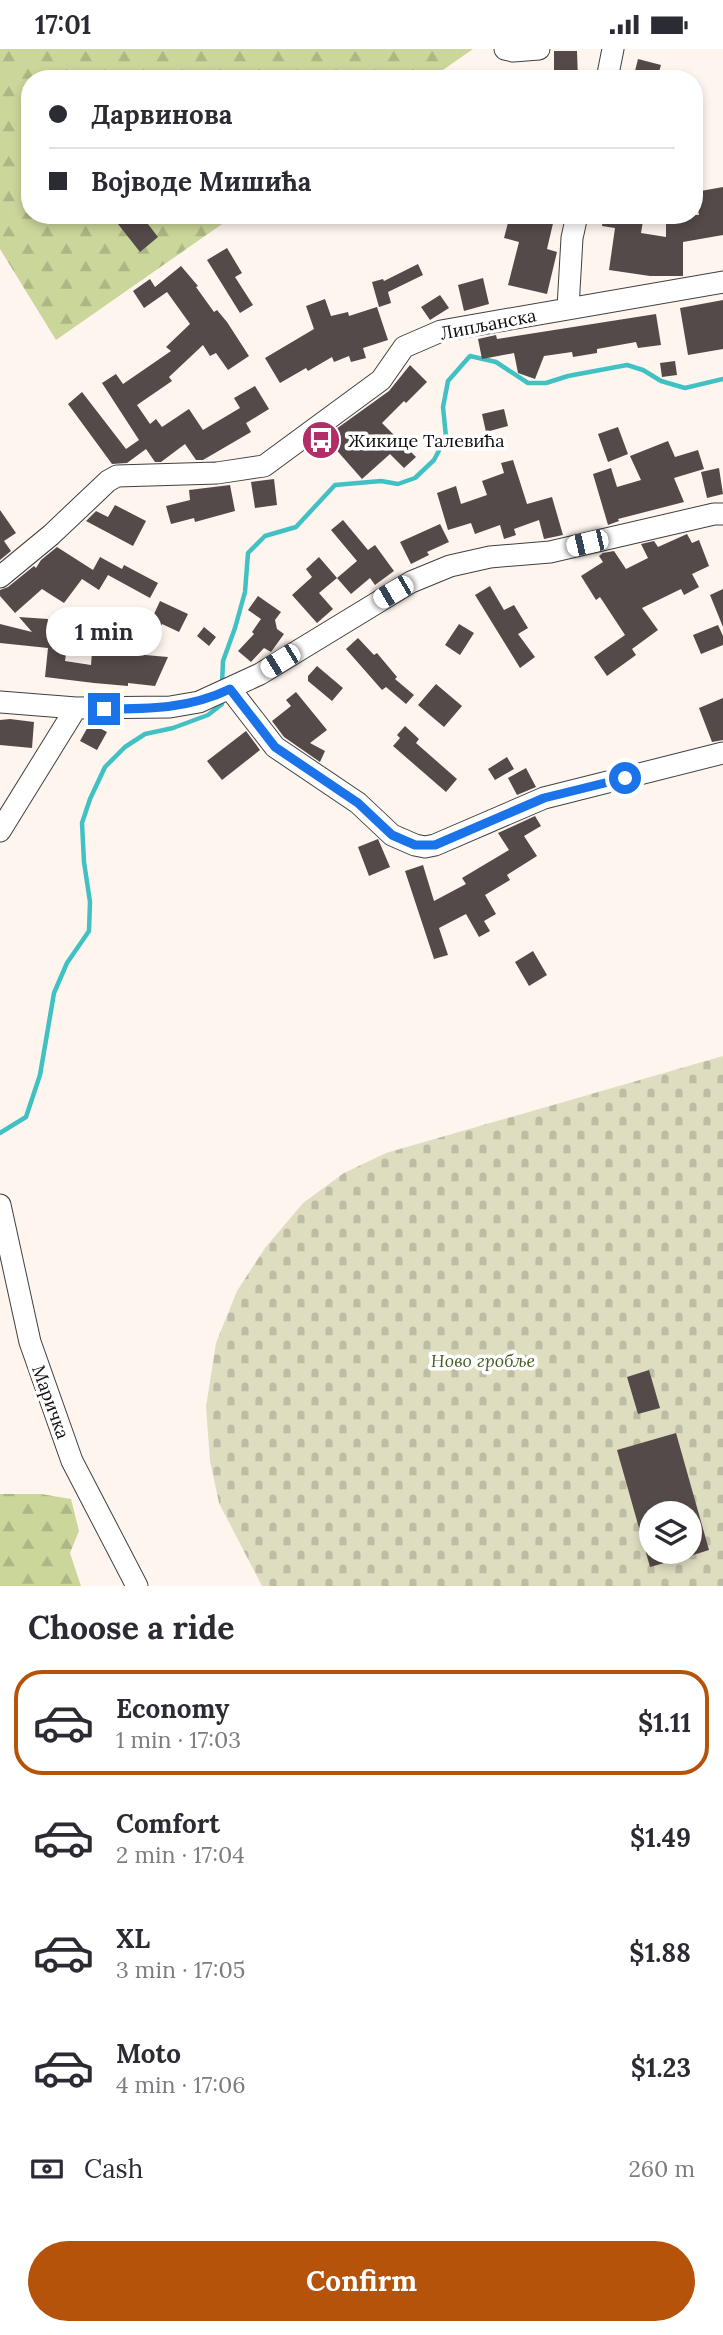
<!DOCTYPE html>
<html lang="en">
<head>
<meta charset="utf-8">
<style>
	body { margin:0; font-family:Lora,serif; background:#f2f2f3; color:#2b2b33; height:100vh; display:flex; flex-direction:column; font-size:26px; white-space:nowrap }
	* { box-sizing:border-box; margin:0 }
	p { font-size:23px; color:#7c7c81 }
	.icon { flex:none; width:38px; height:38px; fill:none; stroke:currentColor; stroke-width:2; stroke-linecap:round; stroke-linejoin:round }
	.map { position:relative; height:1537px; overflow:hidden }
	.sheet { display:flex; flex-direction:column; background:#fff; flex:1 }
	.sheet>* { flex:none }
	.hud { position:absolute; left:21px; top:21px; width:682px; height:154px; border-radius:28px; box-shadow:0 4px 10px #0003; display:grid; align-content:center; height:154px; padding:0 28px; background:#fff }
	.tools { position:absolute; left:639px; top:1452px; display:grid; gap:14px }
	.tools a { display:grid; place-items:center; width:63px; height:63px; border-radius:50%; background:#fff; box-shadow:0 4px 10px #0003; font-size:35px }
	.end { position:absolute; width:32px; height:32px; margin:-16px; border:9px solid #1a73e8; background:#fff; box-shadow:0 0 0 4px #fff }
	.from { border-radius:50% }
	.bubble { position:absolute; height:49px; border-radius:24px; background:#fff; box-shadow:0 4px 10px #0003; font-size:23px; font-weight:700; line-height:49px; text-align:center }
	.car { position:absolute; width:21px; height:42px; margin:-21px -10px; border-radius:9px; box-shadow:0 0 5px 2px #0007; background:linear-gradient(#fff 24%,#345 0 40%,#fff 0 76%,#345 0 86%,#fff 0) }
	.hud b { display:flex; align-items:center; gap:24px; height:66px; font-size:26px }
	.hud b+b { border-top:2px solid #e1e1e2 }
	.hud i { width:18px; height:18px; background:#2b2b33 }
	ul { padding:0; list-style:none }
	li { display:flex; align-items:center; gap:21px; height:105px; margin:0 14px 10px; padding:0 14px; border:4px solid transparent; border-radius:28px }
	li div { flex:1 }
	li b { display:block; font-size:26px }
	li em { font-style:normal; font-weight:700 }
	li.selected { border-color:#b45309 }
	li>.icon { width:63px; height:63px; stroke-width:1.5 }
	h2 { padding:0 28px; font-size:32px; line-height:84px }
	.pay { display:flex; align-items:center; gap:18px; height:77px; padding:0 28px; font-size:26px }
	.pay p { margin-inline-start:auto }
	.action { display:flex; gap:14px; margin-top:auto; padding:14px 28px }
	.action a { flex:1; height:80px; border-radius:42px; background:#b45309; color:#fff; font-size:28px; font-weight:700; line-height:80px; text-align:center }
	.status { display:flex; justify-content:space-between; align-items:center; height:49px; padding:0 35px; background:#fff; direction:ltr }
	.status svg { height:19px; fill:currentColor }
	.map>svg:first-child { display:block }
	.forest { fill:url(#forest-firs) }
	.cemetery { fill:url(#cemetery-stones); fill-rule:evenodd }
	.lines { fill:none; stroke-linecap:round; stroke-linejoin:round }
	.stream { stroke:#42c1c4; stroke-width:4.5 }
	.building { fill:#554a4a }
	.minor-casing { stroke:#404040; stroke-width:23 }
	.minor { stroke:#fff; stroke-width:21 }
	.route { stroke:#1a73e8; stroke-width:9 }
	.labels { text-anchor:middle; dominant-baseline:central; stroke-width:7; stroke-linejoin:round; paint-order:stroke }
	.street-label { font-size:18px; fill:#0d0d0d; stroke:#fff }
	.poi-label { font-size:18px; fill:#0d0d0d; stroke:#fff; text-anchor:start }
	.park-label { font-size:18px; font-style:italic; fill:#466022; stroke:#fff }
</style>
</head>
<body>
<div class="status"><b>17:01</b><svg viewBox="0 0 49 12"><path d="M0 12V9h3v3zM5 12V6h3v6zM10 12V3h3v9zM15 12V0h3v12zM26 1h20v11H26zM47 4h2v5h-2z"/></svg></div>
<div class="map">
<svg width="723" height="1537" viewBox="0 0 723 1537">
	<defs>
		<pattern id="forest-firs" width="22" height="20" patternUnits="userSpaceOnUse" patternTransform="scale(1.75)"><rect width="22" height="20" fill="#cbd69a"/><path d="M5 1l3.5 6h-7zM16 11l3.5 6h-7z" fill="#adb684"/></pattern>
		<pattern id="cemetery-stones" width="16" height="16" patternUnits="userSpaceOnUse" patternTransform="scale(1.75)"><rect width="16" height="16" fill="#deddc0"/><path d="M2 7V4a2 2 0 0 1 4 0v3zM10 15v-3a2 2 0 0 1 4 0v3z" fill="#bdbca4"/></pattern>
	</defs>
	<rect width="100%" height="100%" fill="#fef5ee"/>
	<path class="forest" d="M0,0H473L430,30H30V166H235L56,291L0,200Z
		M0,1445H41L71,1450L79,1482L70,1504L81,1537H0Z"/>
	<path class="cemetery" d="M723,1007V1537H262L219,1454L210,1412L206,1358L216,1294L237,1242L265,1199L303,1154L344,1124L386,1104ZM651,1465H690V1503H651Z"/>
	<g class="lines">
		<path class="stream" d="M222,635L223,612L235,579L245,543L248,504L265,487L296,478L335,436L381,432L398,435L415,429L434,411L446,388L443,358L448,332L470,307L496,313L528,334H546L568,327L627,316L643,321L661,332L685,339L723,330
			M0,1084L26,1068L40,1026L54,944L67,914L89,882L90,853L84,813L82,774L90,750L105,718L125,698L145,685L173,679L208,666L222,655V651"/>
	</g>
	<path class="building" d="M554,2H577L578,30H554Z
		M638,10L661,16L657,30H633Z
		M723,138V186L683,193V227H650L609,221L615,179L602,177L603,166H644L641,184L666,188V166H699L695,143Z
		M129,166H141L158,188L140,203L118,175Z
		M510,166H555L547,200L557,203L547,245L508,236L519,193L504,189Z
		M227,199L242,224L235,228L253,256L240,264L207,211Z
		M418,215L423,226L388,243L391,254L379,258L372,233L383,230L384,232Z
		M181,217L198,237L196,238L214,263L217,261L227,273L249,307L228,321L216,304L210,307L203,296L169,328L172,332L137,356L150,375L156,370L162,378L189,360L203,381L240,359L234,349L255,337L269,360L246,374L251,383L203,411H196L185,395L161,413H155L146,400L127,414L112,415L68,355L82,343L126,400L139,391L102,334L116,325L123,335L171,302L166,298L190,275L167,243L144,259L133,242L150,230L155,238Z
		M483,229L489,255L464,262L458,236Z
		M440,246L449,259L430,271L421,258Z
		M325,250L331,267L348,263L349,267L377,258L388,291L363,299L366,309L351,313L349,307L334,313L332,308L308,322L306,319L280,334L265,309L314,280L306,257Z
		M723,251V300L688,306L680,259Z
		M656,265L661,296L638,299L636,293L597,300V304L573,308L572,303L544,307L535,330L518,324L514,304L482,310L478,290L496,286L497,290Z
		M675,312L677,326L662,328L660,314Z
		M410,316L427,333L406,354L404,352L382,374L416,408L404,419L390,405L362,430L325,388L389,342Z
		M504,360L508,377L486,383L482,365Z
		M618,378L628,405L608,413L598,385Z
		M668,392L675,408L698,401L704,420L674,429L684,453L618,470L619,472L608,476L593,425L611,419L617,438L641,431L630,407Z
		M513,411L527,455L552,448L563,486L544,490L539,471L514,480L516,486L504,490L500,476L475,485L471,474L448,481L437,444L456,437L461,455L487,446L482,432L504,424L501,414Z
		M719,419L723,445L707,449L701,423Z
		M274,430L277,456L255,459L251,433Z
		M230,436L235,462L195,473L194,469L171,475L166,457L190,451L189,441Z
		M115,456L146,472L133,497L86,472L96,462L108,468Z
		M0,461L16,484L4,492L11,502L0,511Z
		M343,471L368,501L375,496L394,522L375,536L370,529L351,545L337,529L357,512L331,481Z
		M440,475L449,493L427,503L429,506L411,515L400,493Z
		M687,485L692,494L699,491L709,517L692,525L699,538L684,546L681,540L642,559L658,581L632,600L636,606L607,627L594,608L625,586L600,548L596,551L581,527L603,513L599,507L603,504L614,502L626,520L648,509L641,495L654,492L658,498Z
		M57,498L93,521L100,508L122,520L124,516L158,534L150,549L108,526L99,541L82,530L64,554L42,540L15,564L0,547V541L8,538L34,517L36,519L41,511Z
		M319,508L337,529L319,544L333,560L317,574L292,546L312,528L306,520Z
		M490,537L504,561L514,556L528,579L518,585L535,608L520,619L475,546Z
		M723,540V578L710,546Z
		M258,547L281,563L275,571L277,580L284,585L271,603L264,599L251,613L238,602L254,585L252,583L261,570L248,561Z
		M160,552L188,565L179,583L162,575L145,606L168,608L155,637L128,634V637L94,634L45,628L48,599L0,594V575L32,583L19,568L48,570L47,580L69,583L65,612L91,616L93,590L128,594L134,584L143,589Z
		M459,575L474,584L460,606L445,596Z
		M718,576L723,587V596L701,605L693,586Z
		M204,578L216,588L209,597L197,587Z
		M358,589L374,606L377,604L397,628L395,630L414,646L406,655L386,638L382,641L346,600Z
		M317,617L343,639L332,652L308,632V627Z
		M436,635L462,657L444,678L418,656Z
		M296,643L327,681L310,694L325,702L320,713L284,688L272,672L291,657L286,651Z
		M723,649V691L712,693L699,659Z
		M10,670L34,673L32,699L0,696V671Z
		M90,674L107,683L97,701L80,692Z
		M405,677L419,690L416,694L457,730L446,743L393,697L400,689L397,686Z
		M246,682L260,701L222,731L207,712Z
		M507,708L514,720L495,731L488,720Z
		M526,719L536,738L517,746L508,729Z
		M535,767L541,777L524,787L537,807L507,826L510,831L485,846L496,865L484,872L490,882L479,888L466,865L439,879L448,906L434,910L405,822L423,816L434,852L466,835L462,829L509,801L498,784Z
		M378,790L390,818L369,827L358,798Z
		M533,902L547,926L529,937L515,913Z
		M649,1321L660,1359L638,1365L627,1328Z
		M676,1384L709,1501L690,1507V1465H651V1503H689V1507L650,1518L617,1401Z"/>
	<g class="lines">
		<g class="minor-casing">
			<path id="minor" d="M505,0L513,2L539,0
				M607,30L613,0
				M568,259L572,189L577,166
				M0,528L51,486L108,432L117,427L217,424L264,417L381,331L404,298L441,282L723,233
				M230,640L275,698L358,754L392,786L415,796L425,798L435,796L544,749L723,704
				M0,653L76,659L170,658L199,653L260,625L411,533L450,517L490,508L550,503L714,465H723
				M0,782L76,659
				M0,1156L30,1293L72,1412L137,1537"/>
		</g>
		<use href="#minor" class="minor"/>
	</g>
	<g class="lines">
		<path class="route" d="M104,660C148,660 189,660 230,640L275,698L358,754L392,786L415,796H435L544,749L625,729"/>
	</g>
	<defs>
		<g id="bus-disc" transform="scale(2.0125)"><circle r="9.5" fill="#b32e67" stroke="#fff"/><path d="M-5-6H5V4H4V6H2V4H-2V6H-4V4H-5ZM-3.5-4V0h7V-4ZM-3.5 1.2v1.5H-2V1.2ZM2 1.2v1.5H3.5V1.2Z" fill="#fff"/></g>
	</defs>
	<g fill-rule="evenodd">
		<use href="#bus-disc" x="321" y="391"/>
	</g>
	<g class="labels">
		<g class="street-label">
			<text transform="translate(488 275) rotate(-11)">Липљанска</text>
			<text transform="translate(51 1353) rotate(70)">Маричка</text>
		</g>
		<g class="poi-label">
			<text x="348" y="391">Жикице Талевића</text>
		</g>
		<g class="park-label">
			<text x="483" y="1311">Ново гробље</text>
		</g>
	</g>
</svg>
<div class="tools">
<a><svg class="icon" aria-label="layers" viewBox="0 0 24 24"><path d="M12 4l9 5-9 5-9-5zM3 14l9 5 9-5"/></svg></a>
</div>
<i class="end from" style="left:625px;top:729px"></i>
<i class="end" style="left:104px;top:660px"></i>
<div class="bubble" style="left:46px;top:558px;width:116px">1 min</div>
<i class="car" style="left:587px;top:494px;rotate:257deg"></i>
<i class="car" style="left:393px;top:543px;rotate:240deg"></i>
<i class="car" style="left:280px;top:612px;rotate:238deg"></i>
<div class="hud">
<b><i class="from"></i>Дарвинова</b>
<b><i></i>Војводе Мишића</b>
</div>
</div>
<section class="sheet">
<h2>Choose a ride</h2>
<ul>
<li class="selected"><svg class="icon" aria-label="car" viewBox="0 0 24 24"><path d="M5 17H2v-5l4-1 3-4h7l3 4 3 1v5h-3M9 17h6M6 11h13"/><circle cx="7" cy="17" r="2"/><circle cx="17" cy="17" r="2"/></svg><div><b>Economy</b><p>1 min · 17:03</p></div><em>$1.11</em></li>
<li><svg class="icon" aria-label="car" viewBox="0 0 24 24"><path d="M5 17H2v-5l4-1 3-4h7l3 4 3 1v5h-3M9 17h6M6 11h13"/><circle cx="7" cy="17" r="2"/><circle cx="17" cy="17" r="2"/></svg><div><b>Comfort</b><p>2 min · 17:04</p></div><em>$1.49</em></li>
<li><svg class="icon" aria-label="car" viewBox="0 0 24 24"><path d="M5 17H2v-5l4-1 3-4h7l3 4 3 1v5h-3M9 17h6M6 11h13"/><circle cx="7" cy="17" r="2"/><circle cx="17" cy="17" r="2"/></svg><div><b>XL</b><p>3 min · 17:05</p></div><em>$1.88</em></li>
<li><svg class="icon" aria-label="car" viewBox="0 0 24 24"><path d="M5 17H2v-5l4-1 3-4h7l3 4 3 1v5h-3M9 17h6M6 11h13"/><circle cx="7" cy="17" r="2"/><circle cx="17" cy="17" r="2"/></svg><div><b>Moto</b><p>4 min · 17:06</p></div><em>$1.23</em></li>
</ul>
<div class="pay"><svg class="icon" aria-label="cash" viewBox="0 0 24 24"><path d="M3 7h18v10H3z"/><circle cx="12" cy="12" r="2"/></svg>Cash<p>260 m</p></div>
<div class="action"><a>Confirm</a></div>
</section>
</body>
</html>
